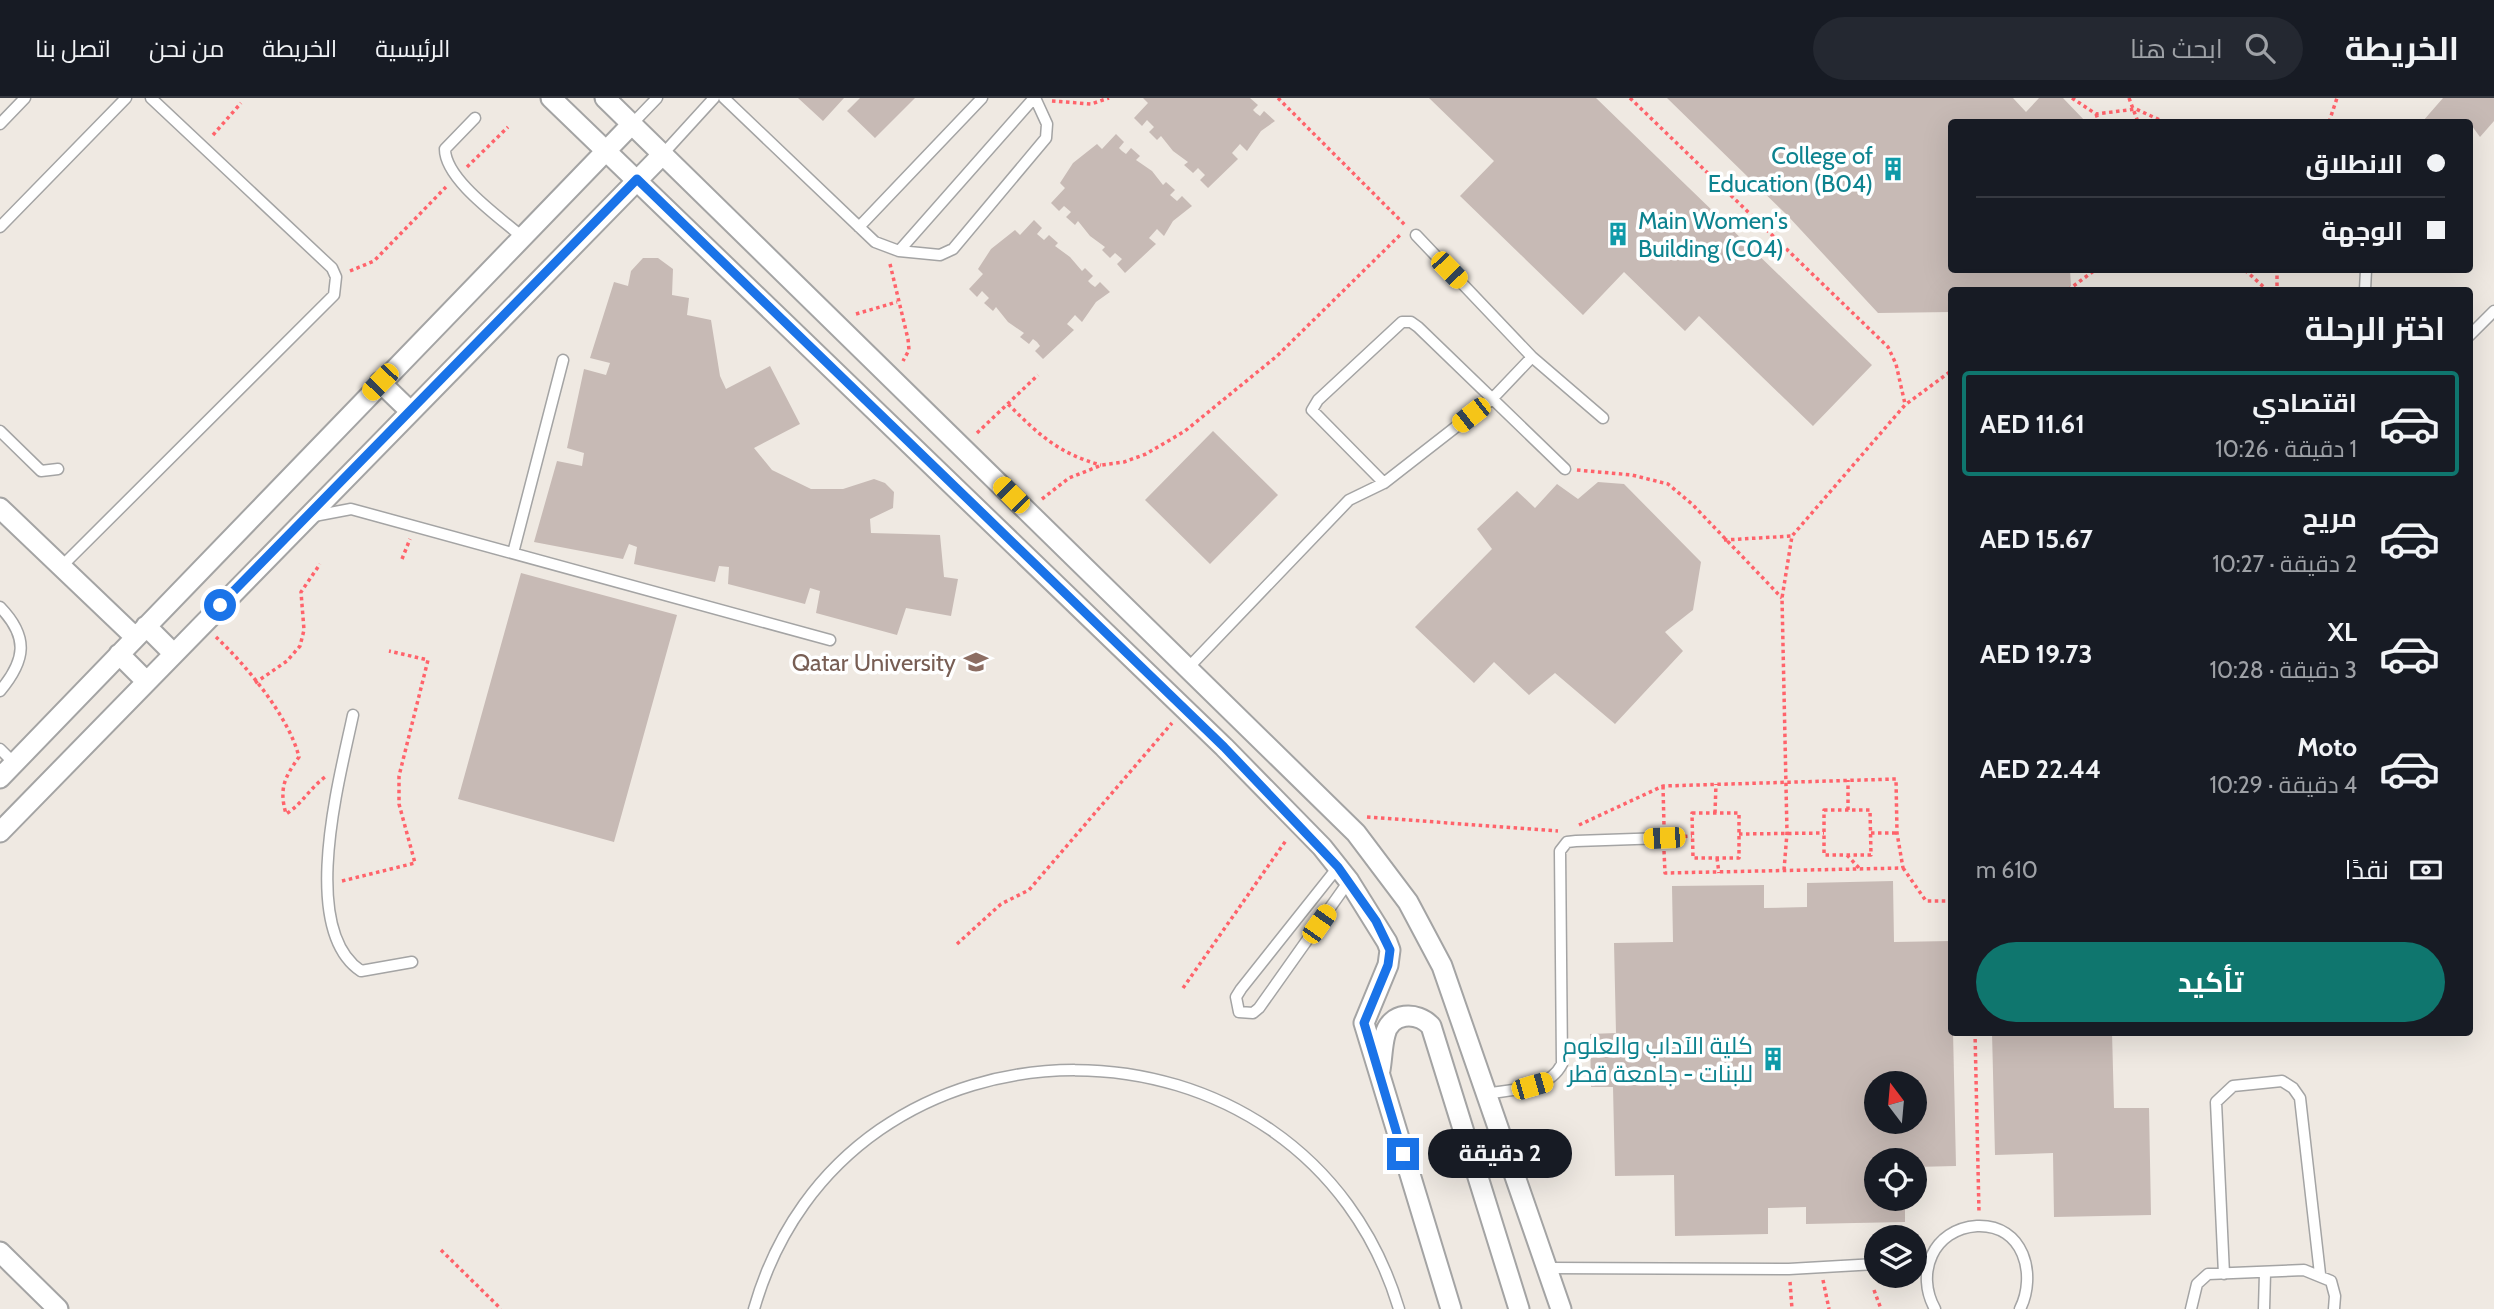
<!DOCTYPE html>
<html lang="ar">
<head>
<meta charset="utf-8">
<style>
	body { margin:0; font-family:Cabin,Cairo,sans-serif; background:#242831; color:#f1f3f6; direction:rtl; height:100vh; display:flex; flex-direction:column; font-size:26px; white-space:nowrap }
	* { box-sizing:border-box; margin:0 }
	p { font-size:23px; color:#9ea1a6 }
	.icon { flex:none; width:38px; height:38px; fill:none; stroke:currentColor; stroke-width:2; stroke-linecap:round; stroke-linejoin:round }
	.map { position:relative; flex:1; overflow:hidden; direction:ltr }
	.drawer { position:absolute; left:1948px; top:189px; width:525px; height:749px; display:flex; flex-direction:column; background:#171b24; border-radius:7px; box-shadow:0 7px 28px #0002; direction:rtl }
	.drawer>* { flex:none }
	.top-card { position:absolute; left:1948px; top:21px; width:525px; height:154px; border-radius:7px; box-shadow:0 7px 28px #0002; direction:rtl; display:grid; align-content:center; height:154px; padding:0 28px; background:#171b24 }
	.needle { width:46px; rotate:344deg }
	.fabs { position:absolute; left:1864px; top:973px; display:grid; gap:14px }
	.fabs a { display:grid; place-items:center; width:63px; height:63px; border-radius:50%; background:#171b24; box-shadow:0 7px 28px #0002; font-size:35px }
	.end { position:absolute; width:32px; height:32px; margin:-16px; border:9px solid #1a73e8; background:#fff; box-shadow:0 0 0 4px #fff }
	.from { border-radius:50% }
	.bubble { position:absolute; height:49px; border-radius:24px; background:#171b24; box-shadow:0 7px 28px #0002; font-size:23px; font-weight:700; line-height:49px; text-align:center; direction:rtl }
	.car { position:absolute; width:21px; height:42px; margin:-21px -10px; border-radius:9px; box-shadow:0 0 5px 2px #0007; background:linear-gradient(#f5c518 24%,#345 0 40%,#f5c518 0 76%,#345 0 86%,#f5c518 0) }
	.top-card b { display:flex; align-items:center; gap:24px; height:66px; font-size:26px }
	.top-card b+b { border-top:2px solid #363941 }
	.top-card i { width:18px; height:18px; background:#f1f3f6 }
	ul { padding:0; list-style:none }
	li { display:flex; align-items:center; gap:21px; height:105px; margin:0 14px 10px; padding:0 14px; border:4px solid transparent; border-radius:7px }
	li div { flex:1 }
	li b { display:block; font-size:26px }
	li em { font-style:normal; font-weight:700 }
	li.selected { border-color:#0f766e }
	li>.icon { width:63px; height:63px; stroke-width:1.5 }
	h2 { padding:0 28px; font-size:32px; line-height:84px }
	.pay { display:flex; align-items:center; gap:18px; height:77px; padding:0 28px; font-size:26px }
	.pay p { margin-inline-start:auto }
	.primary-button { display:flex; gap:14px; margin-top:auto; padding:14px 28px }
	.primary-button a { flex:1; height:80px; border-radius:42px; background:#0f766e; color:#fff; font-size:28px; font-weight:700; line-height:80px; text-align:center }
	header { display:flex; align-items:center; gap:42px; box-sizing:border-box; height:98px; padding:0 35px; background:#171b24; border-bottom:2px solid #363941 }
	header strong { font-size:33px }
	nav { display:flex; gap:38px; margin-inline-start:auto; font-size:24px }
	.search { width:490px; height:63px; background:#242831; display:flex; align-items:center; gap:18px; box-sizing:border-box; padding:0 24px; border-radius:38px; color:#9ea1a6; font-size:26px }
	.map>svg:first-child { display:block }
	.building { fill:#c7bab5; fill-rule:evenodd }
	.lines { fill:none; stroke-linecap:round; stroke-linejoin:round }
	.service-casing { stroke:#a4a4a4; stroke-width:13 }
	.minor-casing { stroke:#a4a4a4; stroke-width:23 }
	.path { stroke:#ff636b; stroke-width:3.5; stroke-dasharray:3.5 3.5; stroke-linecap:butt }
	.service { stroke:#fff; stroke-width:10 }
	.minor { stroke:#fff; stroke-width:19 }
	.route { stroke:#1a73e8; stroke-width:9 }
	.labels { text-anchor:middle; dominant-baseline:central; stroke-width:7; stroke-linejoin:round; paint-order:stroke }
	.culture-label { font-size:24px; fill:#0d838f; stroke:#fff; text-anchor:end }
	.education-label { font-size:24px; fill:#785e54; stroke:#fff; text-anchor:end }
</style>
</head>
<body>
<header>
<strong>الخريطة</strong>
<div class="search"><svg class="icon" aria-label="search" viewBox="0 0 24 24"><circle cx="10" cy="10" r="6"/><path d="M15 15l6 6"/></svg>ابحث هنا</div>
<nav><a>الرئيسية</a><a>الخريطة</a><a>من نحن</a><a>اتصل بنا</a></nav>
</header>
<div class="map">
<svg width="2494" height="1211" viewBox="0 0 2494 1211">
	<rect width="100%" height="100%" fill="#efe9e2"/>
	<path class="building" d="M798,0H844L823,23Z
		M860,0H915L875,40L847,13Z
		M1143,0H1250L1258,7L1253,12L1256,15L1260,18L1264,13L1275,23L1261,33L1247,53L1240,46L1232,55L1238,61L1208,90L1200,82L1205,77L1198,70L1193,75L1184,67L1188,64L1173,53L1161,38L1157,42L1149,34L1154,29L1147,22L1142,28L1134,20L1148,5Z
		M1429,0H1596L1872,267L1813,328L1699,218L1685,233L1624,174L1583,217L1460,98L1494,63Z
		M1667,0H2013L2026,14L2039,0H2063L2086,24H1951V172H2070L2071,188L2065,192H1951V214L1878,215L1787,117Z
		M2443,0H2494V23L2480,39L2469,24L2463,22L2460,24L2423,23Z
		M1116,36L1124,44L1119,50L1122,53L1126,56L1131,50L1140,58L1136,62L1152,73L1163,87L1166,84L1175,92L1170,97L1177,103L1182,98L1192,108L1173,123L1164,138L1157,131L1149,140L1156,146L1125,175L1117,166L1122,161L1115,155L1110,160L1102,152L1105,149L1090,138L1078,123L1075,127L1066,119L1071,114L1064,108L1059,113L1051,105L1065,90L1060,85L1073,65L1097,46L1102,51Z
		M1034,122L1042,130L1037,136L1044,142L1049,137L1058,145L1055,148L1070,159L1082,173L1085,170L1093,178L1088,183L1091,186L1095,189L1100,184L1110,194L1096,204L1082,224L1075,217L1067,226L1074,232L1043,261L1035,253L1040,248L1037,244L1033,241L1029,246L1020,239L1024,235L1008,224L996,209L993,213L984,205L989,200L982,193L977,199L969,191L983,176L978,171L991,151L1015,132L1020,137Z
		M643,160H658L673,171L672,197L689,200L687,217L711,222L720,278L726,291L770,268L800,326L754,350L772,372L811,391H843L874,381L885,385L894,394L893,410L870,421L871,435L940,437L944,479L958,481L951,518L906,510L897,537L816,515L820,493L810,490L805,506L728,486L729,469L719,468L715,484L634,466L637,449L629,446L623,461L534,444L557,363L582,368L584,355L567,350L584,271L606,277L610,265L590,260L614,184L628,188L631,173Z
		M1213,333L1278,397L1210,466L1145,402Z
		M1598,384L1624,386L1701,464L1693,512L1665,534L1683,553L1615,626L1555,575L1529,597L1494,564L1474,585L1415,529L1492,451L1477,431L1517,393L1535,410L1557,386L1578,401Z
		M521,475L677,517L614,744L458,701Z
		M1893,783L1894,844L1951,843L1956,1068L1914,1069V1062H1876V1101H1905V1124L1806,1126V1109L1768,1110V1136L1675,1138L1674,1077L1615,1078L1613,989H1591L1590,936L1616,935L1614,845L1673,844L1672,788L1764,787V810L1807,809V785ZM1876,985H1914V1024H1876Z
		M1992,934H2112L2114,1010H2149L2151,1117L2054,1119L2053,1055L1995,1057Z"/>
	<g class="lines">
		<g class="service-casing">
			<path id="service" d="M724,0L875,144L899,153L1034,0
				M475,20L445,51C445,81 498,118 521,138
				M0,26L25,0
				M632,26L657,0
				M662,57L714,0
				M0,129L126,0
				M859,129L982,0
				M899,153L940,157L953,151L1046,40L1047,26L1036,2
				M2365,192L2366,172
				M2469,238L2494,213
				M1532,259L1603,320
				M0,333L41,373L58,371
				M1384,385L1312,312L1318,302L1402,224H1411L1418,229L1565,371
				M314,418L351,411L830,542
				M513,455L563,262
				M61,469L334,197L336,179L332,170L151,0
				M0,509C29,539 26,562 0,593
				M1188,570L1349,402L1384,385L1493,300L1532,259L1416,137
				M353,617C340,679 298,831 361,873L412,864
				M0,651L14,665
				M1338,769L1241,891L1236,899L1239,914L1253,915L1259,910L1349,783
				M1485,996C1512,991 1548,993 1562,966L1560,753L1567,744L1576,743L1664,740
				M1914,1164H1928
				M1548,1170L1789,1171L1876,1166
				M2224,1176L2216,1004L2233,988L2282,983L2293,990L2300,1000L2320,1176
				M754,1211C845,892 1304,893 1399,1211
				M1935,1211C1915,1175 1933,1131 1977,1128C2024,1126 2037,1177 2020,1211
				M2191,1211L2197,1186L2208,1176L2304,1172L2331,1183L2335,1198L2334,1211
				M2264,1211L2265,1175"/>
		</g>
		<g class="minor-casing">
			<path id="minor" d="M551,0L1224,649L1322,749L1349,783L1387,844L1390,852L1388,867L1364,925L1451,1211
				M605,0L1356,735L1408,804L1442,868L1561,1211
				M380,284L410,313
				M0,410L135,539
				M146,528L173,555
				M119,556L146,583
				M0,680L632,26
				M0,734L662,57
				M1380,972C1382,961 1382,948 1385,937C1390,914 1417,913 1431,928L1519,1211
				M0,1154L58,1211"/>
		</g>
		<path class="path" d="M1278,0L1405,127
			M1630,0L1888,249L1896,266L1905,306
			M2072,0L2096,16L2136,11L2164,24
			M2129,0L2138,24
			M1052,3L1091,6L1109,0
			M2096,16L2099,24
			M2329,24L2337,0
			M213,37L241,5
			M467,69L508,29
			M890,166L908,241L909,252L903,263
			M2245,172L2267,192
			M350,173L374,163L446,89
			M2068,192L2095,172
			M2273,192L2277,191V172
			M856,216L897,204
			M1008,306C1038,336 1059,356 1101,367
			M977,335L1038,277
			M1577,372L1632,377L1668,386L1692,406L1782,500
			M1042,401L1069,380L1102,367L1124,364L1146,356L1185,333L1277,258L1402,135
			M1724,442L1792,438
			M402,461L410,441
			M216,539C247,568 289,619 299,659C284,680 279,691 286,716C302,706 310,690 325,679
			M255,585L287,563L300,548L304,532L301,494L320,466
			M1663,688L1664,728
			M1824,712H1870L1871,757H1824Z
			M1848,712V682
			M1692,715H1739V760H1693Z
			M1715,715L1716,686
			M1367,719L1558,733
			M1579,727L1663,688L1896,681L1897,735L1903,770L1665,775L1664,753
			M1871,735H1897
			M1739,736L1824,735
			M1677,739L1692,738
			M1847,757L1860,771
			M1717,760L1719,775
			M1903,770L1926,803H1951
			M1784,772L1787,735L1782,500L1792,438L1905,307L1951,273
			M342,783L415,765L399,706V678L428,562L389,553
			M957,846L1001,806L1029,792L1172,625
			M1183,890L1287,741
			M1975,934L1979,1115
			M441,1152L501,1211
			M1823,1182L1829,1211
			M1790,1184L1792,1211
			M1874,1192L1881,1211"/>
		<use href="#service" class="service"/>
		<use href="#minor" class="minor"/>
	</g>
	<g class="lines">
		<path class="route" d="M220,507L637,81L1224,649L1338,769L1376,823L1390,852L1388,867L1364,925L1403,1056"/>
	</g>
	<defs>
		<g id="building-bare" transform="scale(1.89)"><path d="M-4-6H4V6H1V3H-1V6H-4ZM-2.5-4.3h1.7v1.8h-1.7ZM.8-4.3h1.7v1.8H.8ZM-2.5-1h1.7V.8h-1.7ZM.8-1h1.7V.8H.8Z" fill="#0f9aa8" stroke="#fff" stroke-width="2.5" paint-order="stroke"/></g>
		<g id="university-bare" transform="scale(1.89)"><path d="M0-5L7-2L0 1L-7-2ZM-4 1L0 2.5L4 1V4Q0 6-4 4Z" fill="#8d6e63" stroke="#fff" stroke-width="2.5" paint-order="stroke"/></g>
	</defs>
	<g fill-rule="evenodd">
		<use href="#building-bare" x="1893" y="71"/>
		<use href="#building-bare" x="1618" y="136"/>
		<use href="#university-bare" x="976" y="564"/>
		<use href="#building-bare" x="1773" y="961"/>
	</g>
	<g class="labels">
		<g class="culture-label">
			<text x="1873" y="57">College of<tspan x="1873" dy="28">Education (B04)</tspan></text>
			<text x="1638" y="122" text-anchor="start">Main Women's<tspan x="1638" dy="28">Building (C04)</tspan></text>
			<text x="1753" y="947">كلية الآداب والعلوم<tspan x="1753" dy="28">للبنات - جامعة قطر</tspan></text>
		</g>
		<g class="education-label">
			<text x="956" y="564">Qatar University</text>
		</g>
	</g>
</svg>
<div class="fabs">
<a><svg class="needle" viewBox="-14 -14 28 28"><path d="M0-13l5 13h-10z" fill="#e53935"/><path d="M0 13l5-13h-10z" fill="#9ea1a6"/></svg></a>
<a><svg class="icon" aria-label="locate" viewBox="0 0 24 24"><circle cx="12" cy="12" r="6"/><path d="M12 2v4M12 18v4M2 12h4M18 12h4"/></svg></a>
<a><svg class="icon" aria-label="layers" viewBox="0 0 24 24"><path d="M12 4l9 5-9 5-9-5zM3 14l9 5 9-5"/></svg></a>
</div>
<i class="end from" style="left:220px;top:507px"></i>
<i class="end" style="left:1403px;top:1056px"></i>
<div class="bubble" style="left:1428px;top:1031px;width:144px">2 دقيقة</div>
<i class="car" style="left:1449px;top:172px;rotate:136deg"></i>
<i class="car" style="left:380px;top:284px;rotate:224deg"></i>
<i class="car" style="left:1471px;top:317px;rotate:232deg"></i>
<i class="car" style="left:1011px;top:397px;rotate:315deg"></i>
<i class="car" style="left:1664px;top:740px;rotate:268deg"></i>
<i class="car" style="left:1319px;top:826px;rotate:35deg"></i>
<i class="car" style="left:1532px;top:988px;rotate:74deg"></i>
<div class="top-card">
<b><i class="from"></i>الانطلاق</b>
<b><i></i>الوجهة</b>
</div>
<section class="drawer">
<h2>اختر الرحلة</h2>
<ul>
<li class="selected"><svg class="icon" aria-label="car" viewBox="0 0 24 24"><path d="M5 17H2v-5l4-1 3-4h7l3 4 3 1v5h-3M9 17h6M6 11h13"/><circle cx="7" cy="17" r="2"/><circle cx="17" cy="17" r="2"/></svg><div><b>اقتصادي</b><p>1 دقيقة · 10:26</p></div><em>AED 11.61</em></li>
<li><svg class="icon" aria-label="car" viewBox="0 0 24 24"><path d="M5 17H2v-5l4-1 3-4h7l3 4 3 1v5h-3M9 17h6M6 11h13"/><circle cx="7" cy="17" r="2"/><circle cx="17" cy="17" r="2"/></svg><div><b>مريح</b><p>2 دقيقة · 10:27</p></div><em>AED 15.67</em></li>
<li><svg class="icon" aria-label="car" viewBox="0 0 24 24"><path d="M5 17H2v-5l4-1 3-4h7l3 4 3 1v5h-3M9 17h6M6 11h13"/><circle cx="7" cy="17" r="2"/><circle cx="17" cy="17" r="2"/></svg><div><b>XL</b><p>3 دقيقة · 10:28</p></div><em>AED 19.73</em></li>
<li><svg class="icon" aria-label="car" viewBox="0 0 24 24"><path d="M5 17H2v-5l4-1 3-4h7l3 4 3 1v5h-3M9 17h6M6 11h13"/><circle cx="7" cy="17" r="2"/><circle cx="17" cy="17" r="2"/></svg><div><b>Moto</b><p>4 دقيقة · 10:29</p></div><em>AED 22.44</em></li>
</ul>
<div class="pay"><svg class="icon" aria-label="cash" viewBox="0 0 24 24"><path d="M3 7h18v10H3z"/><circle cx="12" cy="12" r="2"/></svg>نقدًا<p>610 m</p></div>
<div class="primary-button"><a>تأكيد</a></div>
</section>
</div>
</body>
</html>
